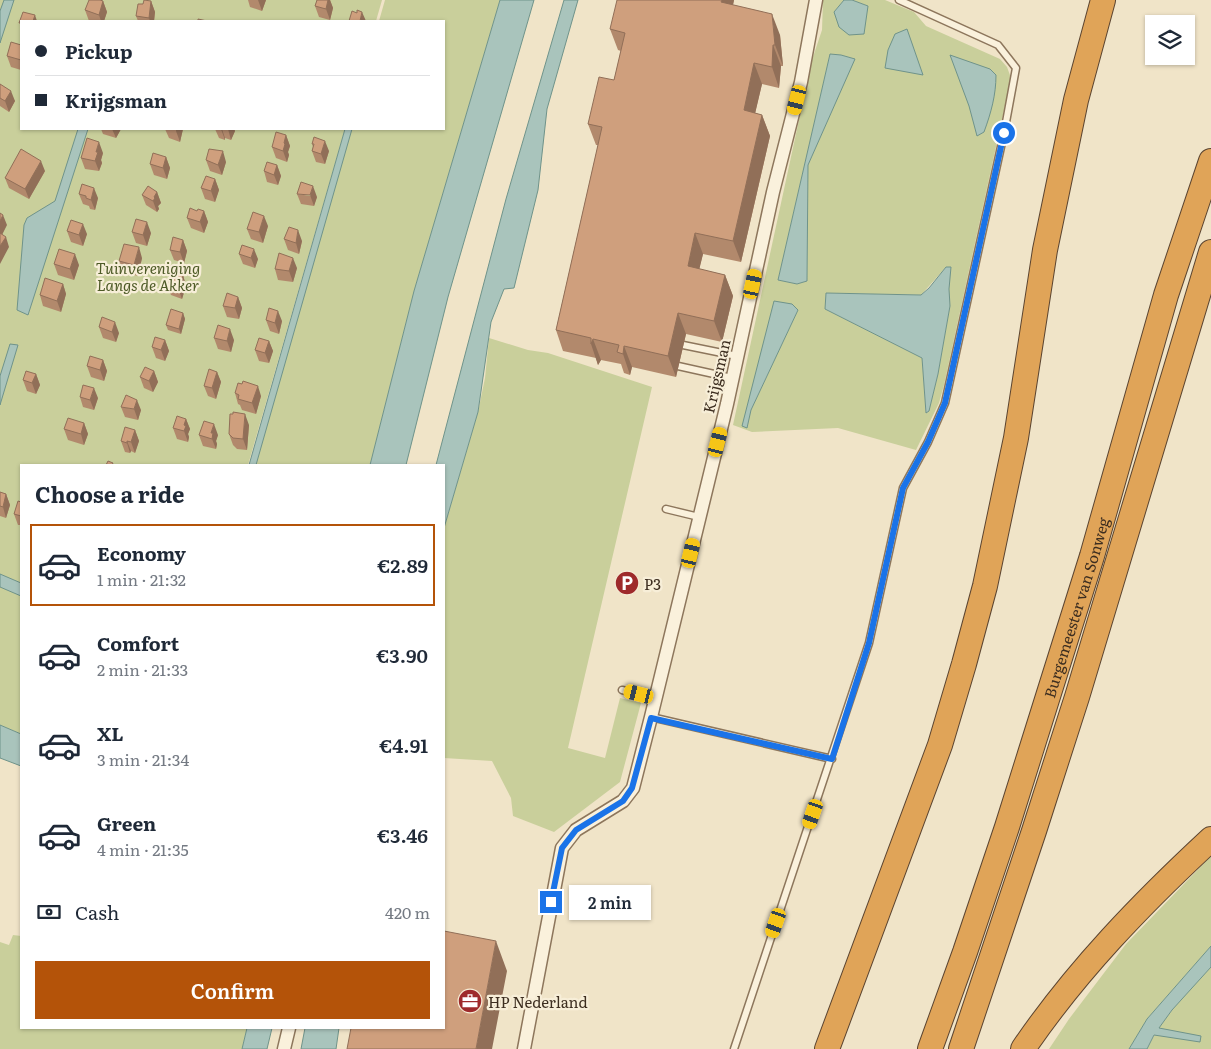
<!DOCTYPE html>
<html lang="en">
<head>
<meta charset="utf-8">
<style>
	body { margin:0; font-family:Literata,serif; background:#f6f6f7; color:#1f2937; height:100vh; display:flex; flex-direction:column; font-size:19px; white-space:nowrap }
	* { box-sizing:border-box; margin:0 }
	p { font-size:16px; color:#747a83 }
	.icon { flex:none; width:28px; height:28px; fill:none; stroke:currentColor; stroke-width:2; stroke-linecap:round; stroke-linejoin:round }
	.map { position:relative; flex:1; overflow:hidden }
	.side { position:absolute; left:20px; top:464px; width:425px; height:565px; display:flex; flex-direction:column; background:#fff; border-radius:0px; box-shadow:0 1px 4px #0004 }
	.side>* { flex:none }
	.guide { position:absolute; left:20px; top:20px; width:425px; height:110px; border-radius:0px; box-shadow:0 1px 4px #0004; display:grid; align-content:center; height:110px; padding:0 15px; background:#fff }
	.buttons { position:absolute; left:1145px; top:15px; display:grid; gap:10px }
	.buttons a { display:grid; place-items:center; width:50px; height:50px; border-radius:0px; background:#fff; box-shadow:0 1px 4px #0004; font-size:25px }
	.end { position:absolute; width:22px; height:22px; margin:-11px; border:6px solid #1a73e8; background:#fff; box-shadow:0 0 0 2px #fff }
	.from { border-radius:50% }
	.bubble { position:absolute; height:35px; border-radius:0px; background:#fff; box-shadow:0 1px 4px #0004; font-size:16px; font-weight:600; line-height:35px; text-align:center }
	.car { position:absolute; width:15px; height:30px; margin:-15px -8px; border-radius:6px; box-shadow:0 0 4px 1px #0007; background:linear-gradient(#f5c518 24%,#345 0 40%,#f5c518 0 76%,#345 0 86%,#f5c518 0) }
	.guide b { display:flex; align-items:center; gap:18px; height:48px; font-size:19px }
	.guide b+b { border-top:1px solid #e0e1e3 }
	.guide i { width:12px; height:12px; background:#1f2937 }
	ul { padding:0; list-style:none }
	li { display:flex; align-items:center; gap:15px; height:82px; margin:0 10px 8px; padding:0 5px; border:2px solid transparent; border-radius:0px }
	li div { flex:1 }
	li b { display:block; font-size:19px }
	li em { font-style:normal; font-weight:600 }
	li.on { border-color:#b45309 }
	li>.icon { width:45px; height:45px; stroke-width:1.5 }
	h2 { padding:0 15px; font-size:22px; line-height:60px }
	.pay { display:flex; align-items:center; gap:12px; height:55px; padding:0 15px; font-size:19px }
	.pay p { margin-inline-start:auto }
	.primary-button { display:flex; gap:10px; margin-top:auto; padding:10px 15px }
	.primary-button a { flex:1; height:58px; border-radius:0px; background:#b45309; color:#fff; font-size:20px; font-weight:600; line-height:58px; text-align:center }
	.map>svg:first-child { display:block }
	.green { fill:#c9cf9b; fill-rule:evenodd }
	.water { fill:#a9c4bc; stroke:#6f938a }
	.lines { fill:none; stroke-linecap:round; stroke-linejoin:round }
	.service-casing { stroke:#8d765c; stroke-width:9 }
	.minor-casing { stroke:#8d765c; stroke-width:15 }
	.motorway-casing { stroke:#5b4430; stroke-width:26 }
	.service { stroke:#faf1dc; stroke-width:6 }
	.minor { stroke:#faf1dc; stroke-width:12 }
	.motorway { stroke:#e0a458; stroke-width:24 }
	.wall { fill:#b2896c }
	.shaded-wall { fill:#916f58 }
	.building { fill:#cf9f7d; stroke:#916f58 }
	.route { stroke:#1a73e8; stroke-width:6 }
	.labels { text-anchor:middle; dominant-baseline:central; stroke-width:4.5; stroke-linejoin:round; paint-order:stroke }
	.park-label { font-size:15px; font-style:italic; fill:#4d5a26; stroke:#f7eed8 }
	.street-label { font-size:15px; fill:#3d2e20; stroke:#f7eed8 }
	.poi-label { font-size:15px; fill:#3d2e20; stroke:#f7eed8; text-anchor:start }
</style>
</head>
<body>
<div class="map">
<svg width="1211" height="1049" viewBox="0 0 1211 1049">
	<rect width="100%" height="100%" fill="#f0e4c8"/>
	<path class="green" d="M0,0H382L376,21H21V129H345L248,465H21V734L0,725Z
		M385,0H500L414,291L370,465H253L348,129H444V21H379Z
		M823,0H844L834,12L868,6L852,0H885L914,12L926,26L1000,59L1007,67L1011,78L944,385L939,403L916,450L838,428L752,432L733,425L812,60L822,30ZM830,55H841L854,59L808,165L807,281L797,284L778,280ZM946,267L950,306L938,374L929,411L926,413L922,358L825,309L826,293L921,295ZM792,304L798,310L751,410Z
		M489,338L528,350L548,353L652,387L568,748L605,758L620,698L641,703L620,782L554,832L513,816L511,798L492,761L444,758V528L478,412L485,378Z
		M1211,856V946L1147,1019L1129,1049H1049L1069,1019L1126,944Z
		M13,935L21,936V1028H247L242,1049H0V942L9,945Z
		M1211,967V1049H1147C1162,1017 1188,992 1211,967Z"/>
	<path class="water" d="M4,0H14L0,43V11Z
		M500,0H534L448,297L406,465H370L414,291Z
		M564,0H578L547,109L538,190L514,288L504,289L491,322L478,412L444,528V465H436L506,199Z
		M844,0H852L868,6L864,34L849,35L839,27L834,12Z
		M907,29L923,75L885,68L888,50L895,34Z
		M830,54L841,55L855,59L808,165L807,281L797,284L778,280Z
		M950,55L990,69L996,75C996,95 991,113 984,132L977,136L969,106Z
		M78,129H88L28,315L17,310L24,225L27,218L55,201Z
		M345,129H352L256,465H249Z
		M946,267H951L949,289L950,306L938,374L929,411L926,413L922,358L825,309L826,293L921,295L929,288Z
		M774,301L792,304L798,310L751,410L747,428L742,426Z
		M10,344L18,345L0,405V376Z
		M0,574L21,583V596L0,587Z
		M0,725L21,734V766L0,758Z
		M1211,946V967L1172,1010L1159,1028L1201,1036L1200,1042L1154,1035L1147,1049H1129L1147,1019Z
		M247,1028H272L267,1049H242Z
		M305,1028H339L336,1049H301Z"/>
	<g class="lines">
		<g class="service-casing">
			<path id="service" d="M683,345L737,356
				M678,366L732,378
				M666,509L699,517
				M622,690L656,698
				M651,717L832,759
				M734,1049L869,643L903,488L928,442L945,403L1004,133L1016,68L998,45L899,0"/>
		</g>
		<g class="minor-casing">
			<path id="minor" d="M284,1049L289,1028
				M524,1049L562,848L576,830L623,801L633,788L651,717L727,404L773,192L801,82L816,0"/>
		</g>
		<g class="motorway-casing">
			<g id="motorway">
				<path d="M827,1049L940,745L964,664L985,586L1016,438L1045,250L1076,100L1103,0"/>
				<path id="s1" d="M930,1049L965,952L1007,827L1092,556L1166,295L1211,161"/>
				<path d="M961,1049L1034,831L1077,697L1211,252"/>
				<path d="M1023,1049C1076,971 1142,903 1211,839"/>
			</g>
		</g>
		<use href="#service" class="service"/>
		<use href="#minor" class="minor"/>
		<use href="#motorway" class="motorway"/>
	</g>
	<path class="wall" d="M248,0H266L262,11L250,7Z
		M317,0H330L333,8L330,20L319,17L315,6Z
		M734,0L733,5L780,35L783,66H781L779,88L762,84L755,113L762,115L770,136L741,262L703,254L699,269L725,275L733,296L722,342L686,334L676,377L632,367L630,375L624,373L621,364L601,360L598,365L596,358L563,351L556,330L598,145H596L588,124L614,80L621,51L618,50L610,29Z
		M103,1L107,12L104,21H89L85,10Z
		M151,1L155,12L154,21H138L136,16L143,4Z
		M21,45V70L11,67L7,56Z
		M0,84L15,101L9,112L0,106Z
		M101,129H121L116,138L103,134Z
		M165,129H183L180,142L169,138Z
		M215,129H234L235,131L231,140L225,138V140L219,138Z
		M286,135L290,146L288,152L289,155L287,162L276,158L272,147Z
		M312,144L329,151L325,164L316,162L312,151L313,147Z
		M103,153L101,160L102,163L99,171L85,169L81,158Z
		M166,157L170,168L167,179L154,175L150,164Z
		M206,160L226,162L222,175L210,171Z
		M277,165L281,176L278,185L267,182L264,171Z
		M45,171L29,199L9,188L5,178Z
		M215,179L219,190L215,202L205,199L201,188Z
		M157,192L161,203L158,206L159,209L157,212L146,205L142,195Z
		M79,194L98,198L95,210L90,209L89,206L83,204Z
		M297,194L317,197L314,206L301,204Z
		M197,211H204L208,222L204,233L191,228L187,218Z
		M268,226L263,243L251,239L247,229Z
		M67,231L87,234L83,246L71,242Z
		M132,232L151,233L147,246L136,243Z
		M284,239L302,241L299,254L288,250Z
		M183,240L187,251L184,263L174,260L170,250Z
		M239,254L258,259L255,268L243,264Z
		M142,258L138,276L123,272L119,261Z
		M54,264L79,265L74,280L58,275Z
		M297,268L293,282L278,280L275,269Z
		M183,275L186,286L182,299L171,295L167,285Z
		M63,284L66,294L61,312L43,306L40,295Z
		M238,297L242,308L239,319L227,317L223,306Z
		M183,313L185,319L181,334L168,330L166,325Z
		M266,320L282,321L279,334L270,331Z
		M99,327L119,333L116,342L103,338Z
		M214,338L234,340L231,352L218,349Z
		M165,340L169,351L165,361L156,358L152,347Z
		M269,341L273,351L269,363L259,361L255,350Z
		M103,360L107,371L104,381L91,377L87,366Z
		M154,371L158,382L153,392L144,388L140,377Z
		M217,372L221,382L216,399L208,396L204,386Z
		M36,374L40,385L36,394L27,391L23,380Z
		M235,393L261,396L256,414L242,410L240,405L238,404Z
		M80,397L98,398L94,410L83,407Z
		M121,407L141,410L138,420L125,417Z
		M186,419L190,429L188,434L189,437L188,442L177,439L173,428Z
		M84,423L88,434L84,445L68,440L64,429Z
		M249,425L247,450L237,449L233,445L229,434Z
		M135,430L139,441L135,453L131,451L130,453L125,452L121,441Z
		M199,435H218L216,441L217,444L216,449L203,446Z
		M0,492L6,494L10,505L6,518L0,516Z
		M21,502V525H18L14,514Z"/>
	<path class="shaded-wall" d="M258,0H266L262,11Z
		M328,0H330L333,8L330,20L326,9Z
		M722,0H734L729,23L721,2Z
		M103,1L107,12L104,21H101L99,15Z
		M151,1L155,12L154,21H150L149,18Z
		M362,12L366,21H360Z
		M772,14L780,35L783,66L775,45Z
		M35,15L37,21H33Z
		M773,45L781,66L779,88L772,67Z
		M754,63L762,84L751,131L744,110Z
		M11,91L15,101L9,112L5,101Z
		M762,115L770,136L741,262L733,241Z
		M112,129H121L116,138Z
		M176,129H183L180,142L176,131Z
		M221,129H222L225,138V140Z
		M228,129H234L235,131L231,140Z
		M286,135L290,146L288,152L289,155L287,162L283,151L284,143Z
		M325,141L329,151L325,164L321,154Z
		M99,142L103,153L101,160L102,163L99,171L95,161L96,152Z
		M223,151L226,162L222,175L218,165Z
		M166,157L170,168L167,179L163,168Z
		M41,161L45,171L29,199L25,189Z
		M277,165L281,176L278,185L274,175Z
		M215,179L219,190L215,202L211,191Z
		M313,186L317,197L314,206L310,195Z
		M94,188L98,198L95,210L91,200Z
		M157,192L161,203L158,206L159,209L157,212L153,201L154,197Z
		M204,211L208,222L204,233L200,222Z
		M3,215L7,225L0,239V221Z
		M264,216L268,226L263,243L259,232Z
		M147,222L151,233L147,246L143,235Z
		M83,224L87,234L83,246L79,235Z
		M298,230L302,241L299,254L296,243Z
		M695,233L703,254L695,287L688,266Z
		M6,237L9,247L0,264V246Z
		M183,240L187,251L184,263L180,252Z
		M139,247L142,258L138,276L134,265Z
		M254,249L258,259L255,268L251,258Z
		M75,254L79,265L74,280L70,269Z
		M293,258L297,268L293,282L289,271Z
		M183,275L186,286L182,299L178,288Z
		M725,275L733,296L722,342L714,321Z
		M63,284L66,294L61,312L57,301Z
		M238,297L242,308L239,319L235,308Z
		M278,311L282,321L279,334L275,323Z
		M183,313L185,319L181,334L179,329Z
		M678,313L686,334L676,377L668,356Z
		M115,322L119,333L116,342L112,332Z
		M230,329L234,340L231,352L227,341Z
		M593,339L601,360L598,365L591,344Z
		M165,340L169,351L165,361L161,350Z
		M269,341L273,351L269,363L265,353Z
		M624,346L632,367L630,375L623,354Z
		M103,360L107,371L104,381L100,370Z
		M154,371L158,382L153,392L149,381Z
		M217,372L221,382L216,399L212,388Z
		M36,374L40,385L36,394L32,383Z
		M258,386L261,396L256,414L252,403Z
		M94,388L98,398L94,410L90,400Z
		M137,400L141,410L138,420L134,409Z
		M245,414L249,425L247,450L243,439Z
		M186,419L190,429L188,434L189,437L188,442L184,431V425Z
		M84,423L88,434L84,445L81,434Z
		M214,424L218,435L216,441L217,444L216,449L212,439L211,433Z
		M135,430L139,441L135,453L131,442Z
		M127,441L131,451L130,453L127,443Z
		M6,494L10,505L6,518L3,507Z
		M496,941L507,971L492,1049H476Z"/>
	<path class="building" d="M89,0H100L103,1L99,15L85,10Z
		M144,0L151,1L149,18L136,16L138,4H143Z
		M317,0H328L326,9L315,6Z
		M617,0H722L721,2L772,14L775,45H773L772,67L754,63L744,110L762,115L733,241L695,233L688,266L725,275L714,321L678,313L668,356L624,346L623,354L617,352L619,345L593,339L591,344V338L556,330L602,127L588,124L599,77L614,80L625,33L610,29Z
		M357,10L362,12L360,21H349L352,11L357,13Z
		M23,12L35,15L33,21H21V23H19Z
		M198,19L207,21H198Z
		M11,42L21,45V60L7,56Z
		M0,84L11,91L5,101L0,98Z
		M276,132L286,135L284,143L285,144L283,151L272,147Z
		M314,137L325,141L321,154L312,151L314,144H312Z
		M87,138L99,142L96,152H98L95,161L81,158Z
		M21,149L41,161L25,189L5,178Z
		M209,149L223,151L218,165L206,160Z
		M153,153L166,157L163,168L150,164Z
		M267,162L277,165L274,175L264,171Z
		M206,176L215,179L211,191L201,188Z
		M301,182L313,186L310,195L297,194Z
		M82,184L94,188L91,200L86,198V196L79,194Z
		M148,186L157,192L154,197L155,198L153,201L142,195Z
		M190,208L197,211L198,209L204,211L200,222L187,218Z
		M253,212L264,216L259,232L247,229Z
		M0,213L3,215L0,221Z
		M136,219L147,222L143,235L132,232Z
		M71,220L83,224L79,235L67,231Z
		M289,227L298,230L296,243L284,239Z
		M0,233L6,237L0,246Z
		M173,237L183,240L180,252L170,250Z
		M124,244L139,247L134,265L119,261Z
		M242,245L254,249L251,258L239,254Z
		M59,249L75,254L70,269L54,264Z
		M279,253L293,258L289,271L275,269Z
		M172,271L183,275L178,288L167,285Z
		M45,278L63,284L57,301L40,295Z
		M227,293L238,297L235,308L223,306Z
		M269,308L278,311L275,323L266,320Z
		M171,309L183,313L179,329L166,325Z
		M102,317L115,322L112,332L99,327Z
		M218,325L230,329L227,341L214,338Z
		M155,337L165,340L161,350L152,347Z
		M259,338L269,341L265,353L255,350Z
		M90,356L103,360L100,370L87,366Z
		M145,367L154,371L149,381L140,377Z
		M209,369L217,372L212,388L204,386Z
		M26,371L36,374L32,383L23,380Z
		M243,381L258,386L252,403L238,399L239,395L235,393L238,383L242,384Z
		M83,385L94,388L90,400L80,397Z
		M126,395L137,400L134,409L121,407Z
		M233,412L245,414L243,439L233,438L229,434L230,414H233Z
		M177,416L186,419L184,425L186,426L184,431L173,428Z
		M68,418L84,423L81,434L64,429Z
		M204,421L214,424L211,433H213L212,439L199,435Z
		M125,427L135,430L131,442L127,441V443L121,441Z
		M108,461L113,463L112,465H106Z
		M0,492L6,494L3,507L0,506Z
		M18,501L21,502V516L14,514Z
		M444,931L496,941L476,1049H347L351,1028H444Z"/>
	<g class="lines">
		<path class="route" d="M551,902L562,848L576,830L623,801L632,788L651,718L832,759L869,643L903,488L928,442L945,403L1004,133"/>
	</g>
	<defs>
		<g id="parking-disc" transform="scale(1.25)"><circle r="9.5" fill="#9e2a2b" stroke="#f7eed8"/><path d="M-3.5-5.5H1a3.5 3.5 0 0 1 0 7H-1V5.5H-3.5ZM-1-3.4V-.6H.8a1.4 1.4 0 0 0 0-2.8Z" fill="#fff"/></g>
		<g id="office-disc" transform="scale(1.25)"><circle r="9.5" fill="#9e2a2b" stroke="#f7eed8"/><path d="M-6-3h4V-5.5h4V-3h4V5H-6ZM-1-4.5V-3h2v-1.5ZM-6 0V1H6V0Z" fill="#fff"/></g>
	</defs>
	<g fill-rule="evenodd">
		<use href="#parking-disc" x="627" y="583"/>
		<use href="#office-disc" x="470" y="1001"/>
	</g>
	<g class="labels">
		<g class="park-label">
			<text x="148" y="267">Tuinvereniging<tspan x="148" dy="17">Langs de Akker</tspan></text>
		</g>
		<g class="street-label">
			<text transform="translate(716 376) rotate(-77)">Krijgsman</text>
			<text stroke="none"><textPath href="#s1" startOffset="465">Burgemeester van Sonweg</textPath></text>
		</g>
		<g class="poi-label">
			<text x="644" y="583">P3</text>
			<text x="488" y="1001">HP Nederland</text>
		</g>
	</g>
</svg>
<div class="buttons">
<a><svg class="icon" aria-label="layers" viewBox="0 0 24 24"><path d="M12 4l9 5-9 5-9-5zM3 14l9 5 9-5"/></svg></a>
</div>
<i class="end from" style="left:1004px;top:133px"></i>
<i class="end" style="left:551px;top:902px"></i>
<div class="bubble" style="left:569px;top:885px;width:82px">2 min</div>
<i class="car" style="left:797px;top:100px;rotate:194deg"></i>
<i class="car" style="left:753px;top:284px;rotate:12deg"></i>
<i class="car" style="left:718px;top:442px;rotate:14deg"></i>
<i class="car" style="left:691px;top:553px;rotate:13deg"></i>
<i class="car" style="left:639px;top:694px;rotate:284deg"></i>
<i class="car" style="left:813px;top:814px;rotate:199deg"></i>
<i class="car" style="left:776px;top:923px;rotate:199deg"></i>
<div class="guide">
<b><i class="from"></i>Pickup</b>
<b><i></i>Krijgsman</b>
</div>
<section class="side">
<h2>Choose a ride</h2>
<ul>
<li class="on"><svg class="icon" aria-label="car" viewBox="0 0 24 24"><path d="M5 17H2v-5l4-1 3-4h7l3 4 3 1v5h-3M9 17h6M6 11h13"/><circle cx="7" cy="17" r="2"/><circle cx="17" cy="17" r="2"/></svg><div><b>Economy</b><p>1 min · 21:32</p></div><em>€2.89</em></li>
<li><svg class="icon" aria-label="car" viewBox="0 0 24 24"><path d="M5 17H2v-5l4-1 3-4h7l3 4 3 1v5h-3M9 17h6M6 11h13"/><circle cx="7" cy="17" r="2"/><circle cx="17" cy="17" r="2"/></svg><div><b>Comfort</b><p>2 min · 21:33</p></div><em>€3.90</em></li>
<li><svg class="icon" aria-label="car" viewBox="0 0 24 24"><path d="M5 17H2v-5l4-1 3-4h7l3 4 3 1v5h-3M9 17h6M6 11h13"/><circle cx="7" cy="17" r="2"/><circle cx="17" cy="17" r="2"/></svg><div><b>XL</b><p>3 min · 21:34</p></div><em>€4.91</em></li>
<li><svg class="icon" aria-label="car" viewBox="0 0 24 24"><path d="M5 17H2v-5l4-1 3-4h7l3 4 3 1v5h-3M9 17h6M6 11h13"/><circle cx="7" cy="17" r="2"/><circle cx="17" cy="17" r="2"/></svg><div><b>Green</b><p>4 min · 21:35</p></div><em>€3.46</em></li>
</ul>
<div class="pay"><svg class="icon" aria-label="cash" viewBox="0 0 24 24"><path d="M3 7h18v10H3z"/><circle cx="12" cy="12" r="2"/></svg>Cash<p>420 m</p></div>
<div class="primary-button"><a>Confirm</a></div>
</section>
</div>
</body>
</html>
